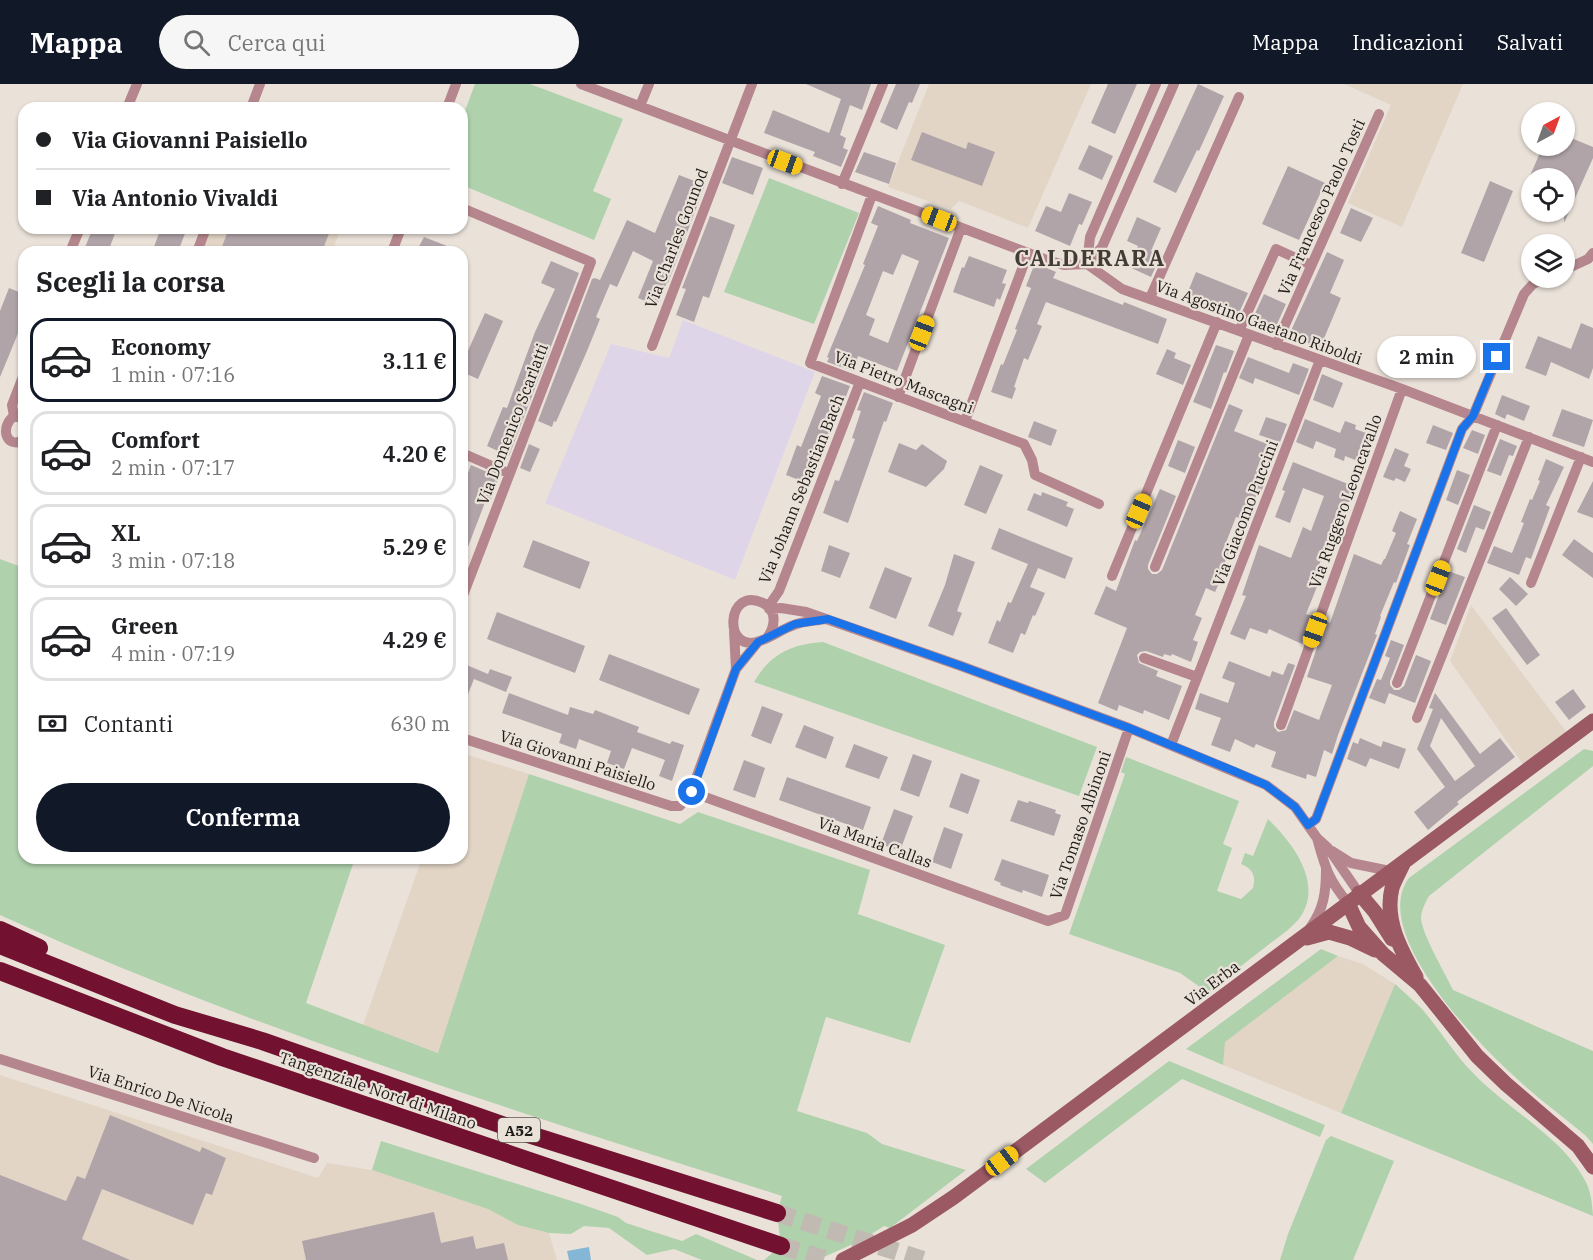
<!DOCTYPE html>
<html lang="it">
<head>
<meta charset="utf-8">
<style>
	body { margin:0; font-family:"IBM Plex Serif",serif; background:#f6f6f6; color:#202124; height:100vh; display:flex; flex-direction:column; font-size:22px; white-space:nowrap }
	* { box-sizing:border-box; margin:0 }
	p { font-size:20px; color:#757577 }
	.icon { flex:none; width:33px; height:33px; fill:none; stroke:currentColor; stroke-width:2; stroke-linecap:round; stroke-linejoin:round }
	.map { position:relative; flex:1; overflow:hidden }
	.sheet { position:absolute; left:18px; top:162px; width:450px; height:618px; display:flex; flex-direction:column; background:#fff; border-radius:18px; box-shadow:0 2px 4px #0004 }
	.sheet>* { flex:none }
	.guide { position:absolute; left:18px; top:18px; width:450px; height:132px; border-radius:18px; box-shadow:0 2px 4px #0004; display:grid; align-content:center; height:132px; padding:0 18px; background:#fff }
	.needle { width:39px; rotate:41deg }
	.fabs { position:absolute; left:1521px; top:18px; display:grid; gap:12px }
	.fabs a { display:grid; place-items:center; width:54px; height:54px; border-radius:50%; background:#fff; box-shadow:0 2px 4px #0004; font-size:30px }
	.end { position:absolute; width:27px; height:27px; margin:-14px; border:8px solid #1a73e8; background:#fff; box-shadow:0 0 0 3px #fff }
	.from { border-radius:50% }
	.bubble { position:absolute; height:42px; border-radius:21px; background:#fff; box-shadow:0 2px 4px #0004; font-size:20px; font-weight:600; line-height:42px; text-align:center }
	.car { position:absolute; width:18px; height:36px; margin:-18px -9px; border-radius:8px; box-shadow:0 0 4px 2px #0007; background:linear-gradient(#f5c518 24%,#345 0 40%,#f5c518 0 76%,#345 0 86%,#f5c518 0) }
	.guide b { display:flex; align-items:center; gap:21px; height:57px; font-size:22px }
	.guide b+b { border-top:2px solid #e0e0e0 }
	.guide i { width:15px; height:15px; background:#202124 }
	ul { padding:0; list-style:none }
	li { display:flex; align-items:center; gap:18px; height:84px; margin:0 12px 9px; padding:0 6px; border:3px solid #e0e0e0; border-radius:18px }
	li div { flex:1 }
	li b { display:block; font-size:22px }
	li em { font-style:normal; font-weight:600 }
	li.on { border-color:#111827 }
	li>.icon { width:54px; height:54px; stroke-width:1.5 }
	h2 { padding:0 18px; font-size:27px; line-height:72px }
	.pay { display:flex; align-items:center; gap:15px; height:66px; padding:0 18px; font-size:22px }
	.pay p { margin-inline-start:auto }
	.cta { display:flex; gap:12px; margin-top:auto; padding:12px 18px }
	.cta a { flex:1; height:69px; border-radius:36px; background:#111827; color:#fff; font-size:24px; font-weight:600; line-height:69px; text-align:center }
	header { display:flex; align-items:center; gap:36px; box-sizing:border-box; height:84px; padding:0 30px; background:#111827; color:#fff }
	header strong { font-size:28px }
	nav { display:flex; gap:33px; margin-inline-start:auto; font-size:21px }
	.search { width:420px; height:54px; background:#f6f6f6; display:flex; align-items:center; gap:15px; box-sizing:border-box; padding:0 21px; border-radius:33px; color:#757577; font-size:22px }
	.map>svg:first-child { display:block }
	.built { fill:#e2d5c6 }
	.education { fill:#dfd5e9 }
	.green { fill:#afd1ac }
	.water { fill:#83b7d5 }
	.building { fill:#b0a4a9; fill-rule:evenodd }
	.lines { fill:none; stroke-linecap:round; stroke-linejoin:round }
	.motorway-tunnel { stroke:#c1bab2; stroke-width:18; stroke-dasharray:18 9; stroke-linecap:butt }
	.minor { stroke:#b5868d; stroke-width:10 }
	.secondary { stroke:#9b5964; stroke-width:15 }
	.motorway { stroke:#721230; stroke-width:18 }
	.route { stroke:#1a73e8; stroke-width:8 }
	.labels { text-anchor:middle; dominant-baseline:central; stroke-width:4.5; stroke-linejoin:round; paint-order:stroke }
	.shield { fill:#eae2d9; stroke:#5b5752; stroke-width:1.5 }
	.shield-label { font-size:15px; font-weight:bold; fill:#1e1b18 }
	.street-label { font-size:16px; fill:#1e1b18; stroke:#eae2d9 }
	.district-label { font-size:22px; font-weight:bold; letter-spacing:1.5px; fill:#423c34; stroke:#eae2d9 }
</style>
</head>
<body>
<header>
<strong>Mappa</strong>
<div class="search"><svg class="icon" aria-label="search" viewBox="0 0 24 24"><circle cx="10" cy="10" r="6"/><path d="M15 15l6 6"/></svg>Cerca qui</div>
<nav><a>Mappa</a><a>Indicazioni</a><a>Salvati</a></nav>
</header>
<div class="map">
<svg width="1593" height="1176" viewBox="0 0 1593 1176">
	<rect width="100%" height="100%" fill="#eae2d9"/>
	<path class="built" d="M929,0H1091L1028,144L959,117L951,125L888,103Z
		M1344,0H1463L1402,143L1348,119L1391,21Z
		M210,144H341L332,168H201Z
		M1471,521L1571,654L1527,686L1450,577Z
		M462,669L529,690L439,969L363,941L422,774H462Z
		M1338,872L1363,880L1395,900L1341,1029L1223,981L1224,958Z
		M0,991L318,1094L327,1079L372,1086L488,1125L518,1141L549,1149L557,1176H0Z"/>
	<path class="education" d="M683,236L815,288L735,496L545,419L611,260L669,274Z"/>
	<path class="green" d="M475,0H530L623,35L593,107L611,115L594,156L462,101V35Z
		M769,94L859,129L814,240L724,208Z
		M0,475L24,484V774H355L306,919L438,969L529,690L680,740L698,728L870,786L858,830L945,861L910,959L826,933L797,1027L867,1049L882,1060L966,1086L890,1144L884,1142L862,1156L817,1176H764L781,1162L777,1129L782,1112C520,1028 251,946 0,831Z
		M823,558L1097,663L1079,712L754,598C770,570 792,560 823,558Z
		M1584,665L1593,667V682L1429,812C1425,819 1421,827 1421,835C1423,852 1445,889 1453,906L1593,967V1060L1585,1051C1561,1031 1536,1013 1514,992C1476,958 1369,847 1409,794Z
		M1126,673L1239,717L1223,760L1232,764L1217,807L1241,815L1253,804C1256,792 1253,785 1241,780L1245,769L1253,772L1268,735C1292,758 1323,798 1301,832C1292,845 1275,855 1263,865C1243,880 1224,896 1205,911L1200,903L1180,889L1069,850L1125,690L1121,688Z
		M1321,865L1338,872L1225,958L1223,981L1186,965Z
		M1395,900C1404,908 1413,916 1422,925C1440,946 1454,970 1473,989C1505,1023 1561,1053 1583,1093C1591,1105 1592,1118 1593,1132L1341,1029Z
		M1169,977L1325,1041L1320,1053L1182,995L1045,1099L1026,1085Z
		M1331,1052L1394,1077L1353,1176H1280L1288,1150L1326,1056Z
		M381,1057L581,1120L618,1133L626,1139L682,1157L696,1150L757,1176H702L674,1165L647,1171L609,1144L584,1142L571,1150L549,1149L518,1141L488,1125L372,1086Z"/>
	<path class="water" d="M589,1163L591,1176H569L567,1167Z"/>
	<path class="building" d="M806,0H871L862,26L850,21L840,51L846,54L843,64L848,66L841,83L813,72L815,68L764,49L773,26L829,49L841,15Z
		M896,0H920L912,19L909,18L897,46L880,38Z
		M1108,0H1137L1115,50L1091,39Z
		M1198,0L1224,12L1199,67L1197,66L1176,109L1153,98Z
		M922,48L966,65L968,58L995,68L982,102L911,76Z
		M1564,51L1593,63V74L1564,139V94H1529L1543,62H1564Z
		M1089,61L1113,72L1102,96L1078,85Z
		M864,68L896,79L889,100L855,88Z
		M732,73L763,84L753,111L722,99Z
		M1288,82L1325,99L1299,156L1262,140Z
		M679,91L705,101L668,199L667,198L657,222L638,214L653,177L633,167L617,203L610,200L596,233L600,235L587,267L556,338L554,337L552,343L538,337L592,195L595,194L600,196L627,136L655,149Z
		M1490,97L1513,107L1484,178L1461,169Z
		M1069,109L1092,118L1082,141L1079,140L1070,162L1035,147L1046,122L1061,128Z
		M878,122L911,136L910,139L949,154L897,287L858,272L853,287L827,278L829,274L827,273L865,181L863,180L878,142L871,139ZM902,170L919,177L888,259L869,251L875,235L866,231L883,187L893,191Z
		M1351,124L1373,134L1361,158L1340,149Z
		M710,132L735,141L709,214L703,212L694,238L676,231L686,205L682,204Z
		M1137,133L1161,144L1151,167L1161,171L1151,193L1129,183L1138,162L1127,157Z
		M93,144H117L108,168H83Z
		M161,144H187L178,168H152Z
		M229,144H331L322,168H220Z
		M424,153L460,167V168H416Z
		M1327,168L1344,176L1330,209L1341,214L1320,264L1289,251Z
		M969,172L1007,186L1002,199L1006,200L1000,216L997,214L994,223L953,208L962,183L964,184Z
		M551,177L579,189L509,372L487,362L503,323L507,324L535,248L555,205L541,199Z
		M1035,179L1056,188L1053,194L1123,221L1124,218L1167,235L1158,260L1046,218L1037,240L1042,242L1028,276L1024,274L1014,303L1016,304L1012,315L991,308L1001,280L1003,281L1017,246L1015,245L1031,204L1026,202Z
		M1196,188L1248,209L1238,231L1187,210Z
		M9,204L24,210V235L0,293V227Z
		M1264,210L1286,220L1274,247L1252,236Z
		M485,229L503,237L478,295L462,288V280Z
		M1581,239L1593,244V284L1589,295L1551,278L1546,292L1525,284L1538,252L1571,265Z
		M1216,261L1234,267L1226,289L1224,288L1211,325L1193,318Z
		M1167,265L1176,269L1174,274L1191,281L1183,301L1156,290Z
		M1248,273L1289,289L1293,279L1309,285L1299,311L1255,294L1253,300L1239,294Z
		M1322,290L1343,299L1333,324L1313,316Z
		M822,292L850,302L843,320L840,319L809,400L786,391L797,361L801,363L821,312L815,309Z
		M864,308L893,319L886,338L884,337L848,439L823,429L835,396L839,397L855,355L852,354L861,327L857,326Z
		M1502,311L1530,322L1524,337L1507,330L1505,335L1495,330Z
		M1229,320L1243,326L1234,347L1267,360L1256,387L1268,391L1260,410L1257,409L1250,431L1247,430L1245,436L1236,433L1223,466L1229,468L1218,494L1221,495L1215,508L1206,504L1195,531L1202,534L1193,556L1198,558L1191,578L1172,570L1171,572L1164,570L1163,573L1146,567L1140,568L1137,571L1139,579L1158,587L1156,592L1182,602L1169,636L1144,626L1143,630L1119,621L1117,627L1098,619L1127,544L1094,530L1106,502L1116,507L1135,456L1137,457L1160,405L1176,412L1148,481V485L1152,490H1157L1162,486Z
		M1562,325L1593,336L1584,363L1552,352Z
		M1266,333L1287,340L1280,358L1259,351Z
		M1305,335L1340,349L1345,337L1356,341L1355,345L1369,350L1365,360L1369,362L1363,379L1345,372L1344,377L1334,373L1336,365L1316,357L1313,365L1296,358Z
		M1034,337L1057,346L1051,362L1028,353Z
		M1433,341L1453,349L1446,366L1426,359Z
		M1472,346L1485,351L1478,370L1463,364Z
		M1500,355L1517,362L1513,372L1509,371L1501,392L1487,387Z
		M1178,356L1195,363L1185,389L1168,382Z
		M899,359L916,366L922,360L947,377L944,385L926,403L888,388Z
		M529,360L540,365L530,388L520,384Z
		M1395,364L1409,370L1404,382L1411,385L1405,398L1396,394L1394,397L1383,393Z
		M1546,375L1564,383L1546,421L1550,423L1531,475L1526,473L1519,491L1487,479L1494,462L1512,469L1524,439L1521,438L1530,415L1532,416L1540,397L1538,396Z
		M1293,378L1353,402L1352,406H1354L1350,418H1348L1335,451L1331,450L1319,481L1325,483L1306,530L1312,532L1302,560L1269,545L1267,550L1250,544L1245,556L1230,550L1246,512L1242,511L1259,461L1291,474L1303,443L1311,447L1324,412L1303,404L1290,439L1275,433L1285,407L1282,406Z
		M471,381L499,393L491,415L487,413L463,476L462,405Z
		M980,381L1003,391L986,430L964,421Z
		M1457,386L1470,391L1458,421L1446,416Z
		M1593,397V434L1577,428Z
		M1042,408L1068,418L1066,422L1074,425L1067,443L1027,426L1034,409L1041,412Z
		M1474,421L1491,428L1484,446L1476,443L1466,469L1457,465Z
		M1400,427L1417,435L1407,460L1410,461L1396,499L1394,498L1380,532L1381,533L1375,550L1377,551L1338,651L1332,670L1324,666L1316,693L1307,690L1306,695L1271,683L1276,668L1256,660L1254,664L1235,655L1230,668L1211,661L1221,634L1195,625L1200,609L1228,619L1235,599L1222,594L1229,577L1270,593L1272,587L1283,591L1288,579L1295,581L1274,638V643L1278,648L1286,646L1294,626L1319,636L1332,601L1307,593L1326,537L1330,539L1354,470L1381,481L1384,475H1385L1396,449L1392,447Z
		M999,444L1073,474L1065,495L1038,484L1030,503L1045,509L1035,532L1033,531L1025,551L1021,549L1013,569L988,559L997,536L1000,538L1008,518L1011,519L1028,480L991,465Z
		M1574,455L1593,469V494L1562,471Z
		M533,456L590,478L580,505L523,483Z
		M829,461L850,469L840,494L821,487Z
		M954,470L975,478L957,527L962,529L953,552L928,542L945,501Z
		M885,483L912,494L896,535L869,524Z
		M1448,487L1465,493L1446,541L1430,535Z
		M1510,493L1528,510L1516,522L1499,505Z
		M1506,524L1540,571L1527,581L1492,534Z
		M497,528L585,562L575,589L487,555Z
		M1391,556L1404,561L1390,597V601L1394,606H1399L1404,602L1416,571L1431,577L1415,619L1389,609L1385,620L1369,614L1377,595L1381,596L1390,574L1385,572Z
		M609,570L700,605L689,631L599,596Z
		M462,579L488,590L490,585L512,593L506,608L474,595L462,625Z
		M1573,605L1586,623L1569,636L1555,618Z
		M509,609L568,631L570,623L593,630L595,626L639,643L637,648L670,660L672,657L684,661L672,697L659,692L665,676L632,664L624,685L607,679L611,667L579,655L576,665L559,659L562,650L502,629Z
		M1435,609L1480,670L1500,654L1515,673L1457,718L1459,720L1428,746L1414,728L1445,703L1417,665L1433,625L1429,624ZM1441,634L1475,682L1455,697L1430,662Z
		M762,622L783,630L771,660L751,652Z
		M804,641L834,653L826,675L795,663Z
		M1360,654L1381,663L1383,657L1406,665L1399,685L1370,674L1366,683L1347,675L1353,658L1358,660Z
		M854,660L888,673L879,695L845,683Z
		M913,670L932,677L919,713L900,706Z
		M744,676L765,684L755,714L733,706Z
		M961,689L980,696L968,730L949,723Z
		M787,693L871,723L863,746L779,716Z
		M1018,716L1028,719L1029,717L1056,726L1055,729L1061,731L1054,752L1010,737Z
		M894,725L913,732L900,767L881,760Z
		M944,743L963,750L951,785L932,778Z
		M1002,775L1049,791L1042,813L1023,806L1022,809L1000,801L1001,799L994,796Z
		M110,1031L200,1068L202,1063L226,1074L212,1111L206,1109L193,1141L102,1105L82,1155L130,1176H0V1091L66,1117L77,1092L85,1095Z
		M434,1128L441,1159L473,1152L476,1165L504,1159L508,1176H306L302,1157Z"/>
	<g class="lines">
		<path class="motorway-tunnel" d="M777,1129L923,1176
			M781,1162L828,1176"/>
		<path class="minor" d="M581,0L1044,175L1064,181L1087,180L1122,205L1402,305L1593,378
			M640,22L649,0
			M127,24L137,0
			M251,24L260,0
			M447,24L456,0
			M842,100L883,0
			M872,111L810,279L1024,360L1032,376L1035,391L1099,420
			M462,124L591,178L462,514
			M70,168L80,144
			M197,168L206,144
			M392,168L401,144
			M1087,180L1102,163L1174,0
			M1087,180L1090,153L1156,0
			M1564,186L1588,175L1593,169
			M1150,214L1239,13
			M1239,247L1276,165L1311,181
			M1276,261L1379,30
			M652,262L752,0
			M898,313L961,144
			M14,332L12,321L24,290
			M24,335L14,332C0,342 5,366 24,356
			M965,337L1028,169
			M462,369L508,389
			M1155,483L1249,251
			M1112,492L1217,238
			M1531,499L1581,373
			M768,523L779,507L860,298
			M769,525L781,524L806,528L961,582L1129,644L1266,701L1295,723L1317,754L1328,764L1359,809
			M734,547L736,585
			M767,554C775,543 778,527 763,519C726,501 722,571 760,557C772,553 782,545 794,541C803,537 815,537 825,535
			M1144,574L1197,593
			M1397,599L1497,341
			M1417,634L1529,353
			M1281,641L1402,305
			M462,654L671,722H680L691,708L736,585L758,558
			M1171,661L1320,276
			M691,708L1048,837L1065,831L1129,644
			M1308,741L1316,735L1462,345L1473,332L1524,210L1533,200L1547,194
			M1317,754C1325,783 1328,795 1348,819
			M1332,767L1351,779L1390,787
			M1310,844C1324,825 1326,808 1326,785
			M0,975L314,1074"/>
		<path class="secondary" d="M1404,778C1400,787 1395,795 1392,804C1384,836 1401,866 1416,893
			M1359,809L1375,828L1392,855
			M1348,819L1359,843L1383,870L1420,901L1477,972L1506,1000L1578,1062L1593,1083
			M1307,854L1329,848L1350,854L1375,866
			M843,1176L912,1141L954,1113L1593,637"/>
		<path class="motorway" d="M0,846L39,864
			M0,861L175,931L262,957L531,1051L777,1129
			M0,887L222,973L781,1162"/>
	</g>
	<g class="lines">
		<path class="route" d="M692,708L736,585L758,558L795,540L828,535L961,582L1129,644L1234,687L1266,701L1295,723L1308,741L1316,735L1462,345L1473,332L1497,273"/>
	</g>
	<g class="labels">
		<rect class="shield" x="498" y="1034" width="42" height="24" rx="4.5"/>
		<g class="shield-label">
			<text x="519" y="1046">A52</text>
		</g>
		<g class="street-label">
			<text transform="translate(1321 123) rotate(-66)">Via Francesco Paolo Tosti</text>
			<text transform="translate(676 154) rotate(-69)">Via Charles Gounod</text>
			<text transform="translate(1259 238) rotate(20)">Via Agostino Gaetano Riboldi</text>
			<text transform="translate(904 298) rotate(21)">Via Pietro Mascagni</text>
			<text transform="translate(512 340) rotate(-69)">Via Domenico Scarlatti</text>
			<text transform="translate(801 405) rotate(-68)">Via Johann Sebastian Bach</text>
			<text transform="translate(1345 417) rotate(-70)">Via Ruggero Leoncavallo</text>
			<text transform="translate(1245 429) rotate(-69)">Via Giacomo Puccini</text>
			<text transform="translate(578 676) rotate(18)">Via Giovanni Paisiello</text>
			<text transform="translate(1080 741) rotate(-71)">Via Tomaso Albinoni</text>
			<text transform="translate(875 758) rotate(20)">Via Maria Callas</text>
			<text transform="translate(1212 899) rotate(-37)">Via Erba</text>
			<text transform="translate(378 1006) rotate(19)">Tangenziale Nord di Milano</text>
			<text transform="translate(161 1010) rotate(18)">Via Enrico De Nicola</text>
		</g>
		<g class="district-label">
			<text x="1090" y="173">CALDERARA</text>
		</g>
	</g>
</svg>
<div class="fabs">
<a><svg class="needle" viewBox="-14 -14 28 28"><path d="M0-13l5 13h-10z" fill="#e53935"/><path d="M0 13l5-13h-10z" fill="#757577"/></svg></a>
<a><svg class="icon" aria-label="locate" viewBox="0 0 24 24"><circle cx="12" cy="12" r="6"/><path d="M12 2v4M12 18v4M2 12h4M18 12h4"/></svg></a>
<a><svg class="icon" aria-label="layers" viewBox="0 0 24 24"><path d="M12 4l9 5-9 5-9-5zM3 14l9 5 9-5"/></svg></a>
</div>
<i class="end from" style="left:692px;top:708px"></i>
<i class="end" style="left:1497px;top:273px"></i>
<div class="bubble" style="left:1377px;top:252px;width:99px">2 min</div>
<i class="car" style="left:785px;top:78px;rotate:110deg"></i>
<i class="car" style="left:939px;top:135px;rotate:291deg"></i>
<i class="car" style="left:922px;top:249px;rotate:21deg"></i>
<i class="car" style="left:1139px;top:427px;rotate:23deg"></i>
<i class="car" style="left:1438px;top:494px;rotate:21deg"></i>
<i class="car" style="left:1315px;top:546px;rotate:200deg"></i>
<i class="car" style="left:1002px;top:1077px;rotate:53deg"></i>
<div class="guide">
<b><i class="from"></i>Via Giovanni Paisiello</b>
<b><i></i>Via Antonio Vivaldi</b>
</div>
<section class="sheet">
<h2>Scegli la corsa</h2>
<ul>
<li class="on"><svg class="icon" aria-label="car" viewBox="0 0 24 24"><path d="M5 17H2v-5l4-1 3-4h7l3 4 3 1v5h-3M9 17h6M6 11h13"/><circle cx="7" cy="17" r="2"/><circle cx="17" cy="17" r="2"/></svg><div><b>Economy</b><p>1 min · 07:16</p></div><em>3.11 €</em></li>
<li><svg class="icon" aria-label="car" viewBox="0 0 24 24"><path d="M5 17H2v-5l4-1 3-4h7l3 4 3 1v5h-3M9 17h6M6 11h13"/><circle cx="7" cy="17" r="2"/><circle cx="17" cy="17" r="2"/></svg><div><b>Comfort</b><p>2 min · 07:17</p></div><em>4.20 €</em></li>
<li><svg class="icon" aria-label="car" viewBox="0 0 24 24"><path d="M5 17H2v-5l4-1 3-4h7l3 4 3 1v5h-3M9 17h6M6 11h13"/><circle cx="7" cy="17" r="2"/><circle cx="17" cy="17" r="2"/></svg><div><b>XL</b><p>3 min · 07:18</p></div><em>5.29 €</em></li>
<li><svg class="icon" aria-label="car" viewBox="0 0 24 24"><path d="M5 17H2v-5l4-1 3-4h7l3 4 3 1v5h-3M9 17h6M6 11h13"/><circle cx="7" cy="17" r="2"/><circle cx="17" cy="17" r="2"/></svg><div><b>Green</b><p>4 min · 07:19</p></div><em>4.29 €</em></li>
</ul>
<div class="pay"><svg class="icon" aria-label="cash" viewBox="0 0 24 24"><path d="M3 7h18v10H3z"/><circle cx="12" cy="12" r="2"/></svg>Contanti<p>630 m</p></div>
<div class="cta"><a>Conferma</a></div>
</section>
</div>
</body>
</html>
